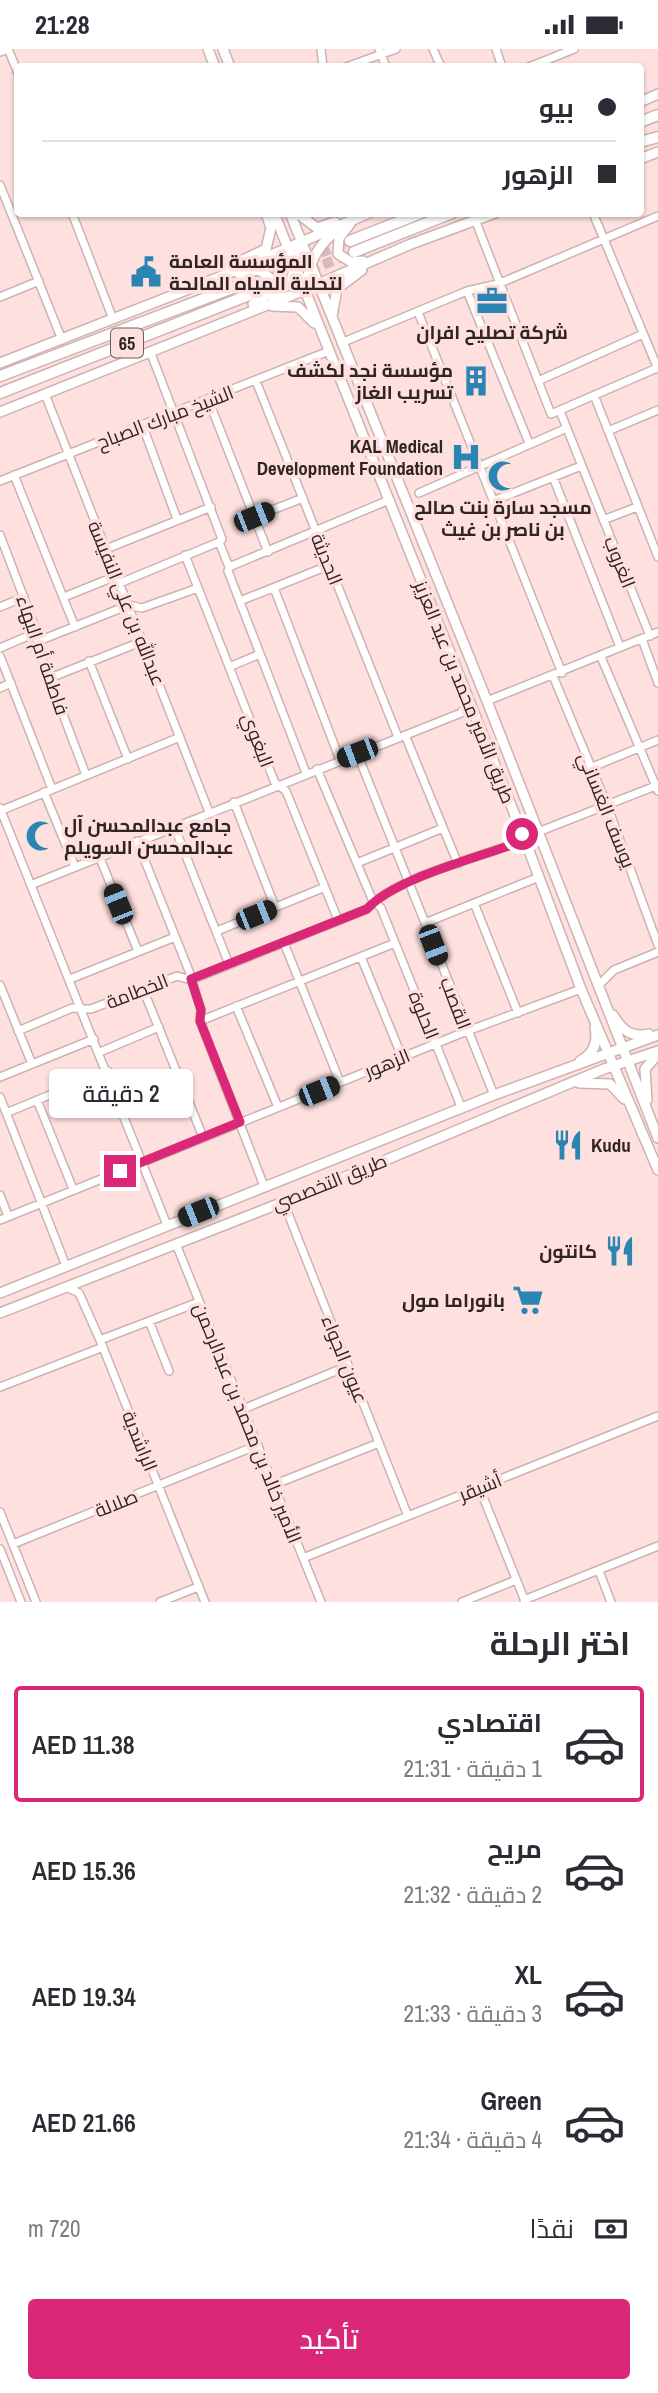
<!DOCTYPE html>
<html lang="ar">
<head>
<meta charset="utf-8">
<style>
	body { margin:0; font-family:"Archivo Narrow",Cairo,sans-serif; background:#f7f7f7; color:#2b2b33; direction:rtl; height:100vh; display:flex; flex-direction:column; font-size:26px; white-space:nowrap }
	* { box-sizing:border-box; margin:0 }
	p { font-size:23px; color:#7c7c81 }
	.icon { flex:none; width:38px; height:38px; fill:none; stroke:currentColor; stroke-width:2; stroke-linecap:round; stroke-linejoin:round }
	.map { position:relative; height:1553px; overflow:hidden; direction:ltr }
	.sheet { display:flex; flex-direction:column; background:#fff; flex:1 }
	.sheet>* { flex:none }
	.banner { position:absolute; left:14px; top:14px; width:630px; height:154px; border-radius:7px; box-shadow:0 2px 5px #0004; direction:rtl; display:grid; align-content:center; height:154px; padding:0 28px; background:#fff }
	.end { position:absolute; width:32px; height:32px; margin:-16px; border:9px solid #db2777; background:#fff; box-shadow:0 0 0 4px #fff }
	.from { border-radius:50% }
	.bubble { position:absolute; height:49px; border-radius:7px; background:#fff; box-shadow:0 2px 5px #0004; font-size:23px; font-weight:600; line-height:49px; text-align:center; direction:rtl }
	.car { position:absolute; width:21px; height:42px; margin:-21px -10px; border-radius:9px; box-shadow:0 0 5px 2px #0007; background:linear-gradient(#222 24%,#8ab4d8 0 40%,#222 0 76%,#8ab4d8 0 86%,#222 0) }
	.banner b { display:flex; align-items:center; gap:24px; height:66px; font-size:26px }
	.banner b+b { border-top:2px solid #e1e1e2 }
	.banner i { width:18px; height:18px; background:#2b2b33 }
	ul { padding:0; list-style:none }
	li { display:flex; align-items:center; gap:21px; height:116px; margin:0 14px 10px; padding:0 14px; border:4px solid transparent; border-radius:7px }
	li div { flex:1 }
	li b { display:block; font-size:26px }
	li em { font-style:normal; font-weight:600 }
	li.active { border-color:#db2777 }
	li>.icon { width:63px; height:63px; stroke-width:1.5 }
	h2 { padding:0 28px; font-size:32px; line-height:84px }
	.pay { display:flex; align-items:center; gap:18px; height:77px; padding:0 28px; font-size:26px }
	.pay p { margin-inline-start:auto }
	.action { display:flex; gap:14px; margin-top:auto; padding:14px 28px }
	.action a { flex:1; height:80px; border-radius:7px; background:#db2777; color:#fff; font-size:28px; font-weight:600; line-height:80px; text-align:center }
	.status { display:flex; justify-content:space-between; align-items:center; height:49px; padding:0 35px; background:#fff; direction:ltr }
	.status svg { height:19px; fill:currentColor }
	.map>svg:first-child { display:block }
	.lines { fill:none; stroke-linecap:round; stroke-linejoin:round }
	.highway-tunnel { stroke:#d5bbb9; stroke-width:10; stroke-dasharray:10 5; stroke-linecap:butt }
	.minor-casing { stroke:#cdb2af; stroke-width:10 }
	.major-casing { stroke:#cdb2af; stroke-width:12 }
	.highway-casing { stroke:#cdb2af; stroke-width:13 }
	.minor { stroke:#fff; stroke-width:7 }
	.major { stroke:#fff; stroke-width:9 }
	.highway { stroke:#fff; stroke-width:10 }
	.route { stroke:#db2777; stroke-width:9 }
	.labels { text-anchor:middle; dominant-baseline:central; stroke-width:7; stroke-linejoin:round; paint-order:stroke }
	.shield { fill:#fee1de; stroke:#6e5d5c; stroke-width:2 }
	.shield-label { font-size:18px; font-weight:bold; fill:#302524 }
	.poi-label { font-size:19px; font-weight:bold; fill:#302524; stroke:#fee1de; text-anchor:end }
	.street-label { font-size:19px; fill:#302524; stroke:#fee1de }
</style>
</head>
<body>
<div class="status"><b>21:28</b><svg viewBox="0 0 49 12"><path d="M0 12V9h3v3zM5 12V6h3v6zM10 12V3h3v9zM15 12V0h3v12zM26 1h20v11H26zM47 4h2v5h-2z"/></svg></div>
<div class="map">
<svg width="658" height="1553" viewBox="0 0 658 1553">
	<rect width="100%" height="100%" fill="#fee1de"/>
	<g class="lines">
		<path class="highway-tunnel" d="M251,232L350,192
			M254,244L354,203"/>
		<g class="minor-casing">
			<path id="minor" d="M8,0L18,24
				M321,0L323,18
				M379,0L386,18
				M433,0L441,18
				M496,0L502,18
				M346,18L396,0
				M529,18L574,0
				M0,136L62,291
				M72,164L113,270
				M593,164L658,320
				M476,173L551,365L657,319
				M467,242L529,394
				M0,248L39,232
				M418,263L562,624
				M341,294L467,242L498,235L658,167
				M150,302L222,490L219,493L229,518
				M256,332L398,688
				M538,332L643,285
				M45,345L209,763
				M594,346L658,508
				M208,350L268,503
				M560,362L650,587
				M142,375L177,470
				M608,382L658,361
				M14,426L75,578
				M553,428L620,598
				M0,432L329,302
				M419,444L567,379
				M493,452L581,417
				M254,468L303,449
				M603,471L637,458
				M0,486L36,581L37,597L86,726
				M106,500L211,458
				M185,506L275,734L286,742L338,871
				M120,534L219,493
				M274,539L340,711
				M64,548L116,527
				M240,552L330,516
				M0,558L24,548
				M642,590L658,634
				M0,599L28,587L41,591L129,556L142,559L198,539
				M0,607L52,740
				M601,608L658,742
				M89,612L128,710
				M229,618L260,605
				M553,627L607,756L658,896
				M50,629L143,592
				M0,639L11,634
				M487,652L658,583
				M405,686L458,815
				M357,704L494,1046
				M590,719L658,691
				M317,720L372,850L381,859L462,1060
				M306,724L228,522L229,518L389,451
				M44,743L75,818
				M234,753L275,858
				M0,759L167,1176
				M0,762L180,688
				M174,777L229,915
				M538,783L658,736
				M137,792L189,922L201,961L200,972L264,1137
				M99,807L138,902
				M357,814L443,779
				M33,835L461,664L468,653
				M474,854L518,964
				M425,874L539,828
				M217,882L325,838
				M284,894L340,1033
				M361,908L402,1008
				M70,930L175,888
				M0,936L32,1015
				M599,936L614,921L658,903
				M143,940L203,1088
				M236,957L278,1058
				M200,972L395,894
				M18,982L72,959L91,960L177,927L191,931L367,860C396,828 483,807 525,791
				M100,1003L159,978
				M0,1028L94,990
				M0,1048L66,1217
				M37,1051L73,1140
				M6,1064L108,1022
				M0,1146L8,1167
				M283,1152L408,1467
				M0,1171L462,984L581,940
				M176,1195L321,1553
				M66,1238L79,1244L100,1291L205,1553
				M149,1272L169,1322
				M100,1291L199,1253
				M0,1338L103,1298
				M243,1360L348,1317
				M273,1436L379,1394
				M479,1438L525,1552
				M0,1463L36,1553
				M13,1495L258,1396
				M0,1500L21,1553
				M303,1509L658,1367
				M599,1522L611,1553
				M524,1551L658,1497
				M160,1553L198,1538
				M462,1553L516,1531"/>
		</g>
		<g class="major-casing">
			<path id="major" d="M208,0L215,18
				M223,0L230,18
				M0,2L5,0
				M640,53L658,45
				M640,110L658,103
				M274,164L525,791L581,940L658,1121
				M290,164L487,652L658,1089
				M297,164L317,179L335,173
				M350,175L339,189L338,205L351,213L363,212
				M226,223L232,216L266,200L271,179L266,164
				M239,225L259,221L270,229L268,245L253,255
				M305,240C310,213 315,199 337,181
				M273,248L291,232L301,195
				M272,257L298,258L314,274
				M332,267L337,240L362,221
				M0,314L222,227L369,164
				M0,363L295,245L411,195L495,164
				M613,966C622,981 631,989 649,985
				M580,1012C594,1005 598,993 595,978
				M579,1034L610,1035L624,1050
				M647,1051L645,1020L658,1005
				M0,1244L494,1046L658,986
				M0,1264L309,1143L604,1020L658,1002"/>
		</g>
		<g class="highway-casing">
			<path id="highway" d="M640,73L658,66
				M640,93L658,88
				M350,192L421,164
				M354,203L452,164
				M0,327L251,232
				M0,344L254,244"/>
		</g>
		<use href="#minor" class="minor"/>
		<use href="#major" class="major"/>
		<use href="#highway" class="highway"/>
	</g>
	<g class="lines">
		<path class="route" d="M120,1122L240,1073L200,972L201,961L191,930L367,860C396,828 482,808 525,791L522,785"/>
	</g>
	<defs>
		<g id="civic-bare" transform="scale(2.415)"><path d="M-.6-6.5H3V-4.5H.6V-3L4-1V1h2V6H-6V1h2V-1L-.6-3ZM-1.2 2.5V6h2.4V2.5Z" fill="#2a85b2" stroke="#fee1de" stroke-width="2.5" paint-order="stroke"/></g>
		<g id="office-bare" transform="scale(2.415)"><path d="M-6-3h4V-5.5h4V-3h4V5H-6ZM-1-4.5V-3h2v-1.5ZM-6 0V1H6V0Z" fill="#2a85b2" stroke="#fee1de" stroke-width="2.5" paint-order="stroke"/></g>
		<g id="building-bare" transform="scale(2.415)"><path d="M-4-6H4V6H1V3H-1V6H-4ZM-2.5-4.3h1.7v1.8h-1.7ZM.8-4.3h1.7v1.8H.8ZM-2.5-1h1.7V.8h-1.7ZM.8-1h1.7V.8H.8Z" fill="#2a85b2" stroke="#fee1de" stroke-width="2.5" paint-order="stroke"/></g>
		<g id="hospital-bare" transform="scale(2.415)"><path d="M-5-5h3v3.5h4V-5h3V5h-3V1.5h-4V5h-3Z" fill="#2a85b2" stroke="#fee1de" stroke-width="2.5" paint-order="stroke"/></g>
		<g id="mosque-bare" transform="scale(2.415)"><path d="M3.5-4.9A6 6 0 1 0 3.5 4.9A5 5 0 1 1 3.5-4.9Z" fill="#2a85b2" stroke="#fee1de" stroke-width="2.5" paint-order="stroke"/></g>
		<g id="restaurant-bare" transform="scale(2.415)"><path d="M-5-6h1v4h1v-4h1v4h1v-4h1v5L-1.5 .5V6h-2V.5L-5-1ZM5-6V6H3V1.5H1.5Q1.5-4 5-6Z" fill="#2a85b2" stroke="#fee1de" stroke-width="2.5" paint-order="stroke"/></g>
		<g id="supermarket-bare" transform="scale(2.415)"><path d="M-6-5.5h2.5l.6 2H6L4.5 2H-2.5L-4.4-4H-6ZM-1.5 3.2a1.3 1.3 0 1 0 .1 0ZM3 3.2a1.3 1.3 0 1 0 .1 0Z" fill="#2a85b2" stroke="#fee1de" stroke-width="2.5" paint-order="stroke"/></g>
	</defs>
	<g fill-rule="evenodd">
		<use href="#civic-bare" x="146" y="223"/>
		<use href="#office-bare" x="492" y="252"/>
		<use href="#building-bare" x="476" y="332"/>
		<use href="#hospital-bare" x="466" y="408"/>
		<use href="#mosque-bare" x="503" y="427"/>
		<use href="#mosque-bare" x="41" y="787"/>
		<use href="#restaurant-bare" x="568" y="1096"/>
		<use href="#restaurant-bare" x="620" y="1202"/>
		<use href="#supermarket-bare" x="528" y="1251"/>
	</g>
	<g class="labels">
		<rect class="shield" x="111" y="279.5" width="32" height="29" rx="5"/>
		<g class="shield-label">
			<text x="127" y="294">65</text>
		</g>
		<g class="poi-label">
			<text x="169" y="212" text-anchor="start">المؤسسة العامة<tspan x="169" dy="22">لتحلية المياه المالحة</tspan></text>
			<text x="492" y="283" text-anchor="middle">شركة تصليح افران</text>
			<text x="453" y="321">مؤسسة نجد لكشف<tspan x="453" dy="22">تسريب الغاز</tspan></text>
			<text x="443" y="397">KAL Medical<tspan x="443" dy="22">Development Foundation</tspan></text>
			<text x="503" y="458" text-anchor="middle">مسجد سارة بنت صالح<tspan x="503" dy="22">بن ناصر بن غيث</tspan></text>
			<text x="64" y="776" text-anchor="start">جامع عبدالمحسن آل<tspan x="64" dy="22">عبدالمحسن السويلم</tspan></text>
			<text x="591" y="1096" text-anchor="start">Kudu</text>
			<text x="597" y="1202">كانتون</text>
			<text x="505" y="1251">بانوراما مول</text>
		</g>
		<g class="street-label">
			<text transform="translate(165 368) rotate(-21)">الشيخ مبارك الصباح</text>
			<text transform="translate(327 510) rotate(68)">الحديثة</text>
			<text transform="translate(620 513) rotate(68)">الغروب</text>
			<text transform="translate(127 554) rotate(68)">عبدالله بن علي النفيسة</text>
			<text transform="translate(43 606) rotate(71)">فاطمة أم البهاء</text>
			<text transform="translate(465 643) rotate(68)">طريق الأمير محمد بن عبد العزيز</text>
			<text transform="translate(258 691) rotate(69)">البغوي</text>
			<text transform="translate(607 761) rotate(68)">يوسف الغساني</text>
			<text transform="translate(137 942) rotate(-21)">الخطامة</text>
			<text transform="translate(456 954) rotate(69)">القصب</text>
			<text transform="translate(424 966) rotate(68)">الحلوة</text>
			<text transform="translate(387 1014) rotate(-22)">الزهور</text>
			<text transform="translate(329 1133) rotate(-22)">طريق التخصصي</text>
			<text transform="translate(345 1310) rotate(68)">عيون الجواء</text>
			<text transform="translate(248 1374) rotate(68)">الأمير خالد بن محمد بن عبدالرحمن</text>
			<text transform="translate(140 1392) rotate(68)">الراشدية</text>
			<text transform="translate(480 1438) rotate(-22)">أشيقر</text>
			<text transform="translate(116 1454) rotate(-22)">صلالة</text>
		</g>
	</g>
</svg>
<i class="end from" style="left:522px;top:785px"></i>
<i class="end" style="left:120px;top:1122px"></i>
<div class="bubble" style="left:49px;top:1020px;width:144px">2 دقيقة</div>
<i class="car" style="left:254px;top:468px;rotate:68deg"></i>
<i class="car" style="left:357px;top:704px;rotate:249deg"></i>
<i class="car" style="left:118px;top:855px;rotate:338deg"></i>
<i class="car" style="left:256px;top:866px;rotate:68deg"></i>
<i class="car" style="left:433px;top:896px;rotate:159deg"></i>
<i class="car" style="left:319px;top:1042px;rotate:68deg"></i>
<i class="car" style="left:198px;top:1163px;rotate:248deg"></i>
<div class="banner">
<b><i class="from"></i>بيو</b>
<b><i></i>الزهور</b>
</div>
</div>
<section class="sheet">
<h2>اختر الرحلة</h2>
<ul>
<li class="active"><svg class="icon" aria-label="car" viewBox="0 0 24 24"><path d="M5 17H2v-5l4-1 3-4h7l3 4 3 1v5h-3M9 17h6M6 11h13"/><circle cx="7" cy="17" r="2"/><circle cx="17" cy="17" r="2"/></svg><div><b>اقتصادي</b><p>1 دقيقة · 21:31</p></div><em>AED 11.38</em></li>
<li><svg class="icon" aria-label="car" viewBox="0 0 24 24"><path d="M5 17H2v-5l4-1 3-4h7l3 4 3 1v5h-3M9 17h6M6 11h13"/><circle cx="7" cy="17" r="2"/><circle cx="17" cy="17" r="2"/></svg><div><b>مريح</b><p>2 دقيقة · 21:32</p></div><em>AED 15.36</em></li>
<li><svg class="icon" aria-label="car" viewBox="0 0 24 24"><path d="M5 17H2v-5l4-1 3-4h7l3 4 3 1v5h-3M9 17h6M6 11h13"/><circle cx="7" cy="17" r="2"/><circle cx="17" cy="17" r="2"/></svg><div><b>XL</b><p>3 دقيقة · 21:33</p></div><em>AED 19.34</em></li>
<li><svg class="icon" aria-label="car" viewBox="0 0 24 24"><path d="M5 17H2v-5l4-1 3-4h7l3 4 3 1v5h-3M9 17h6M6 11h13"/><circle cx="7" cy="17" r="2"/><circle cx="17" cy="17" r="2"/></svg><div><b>Green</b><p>4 دقيقة · 21:34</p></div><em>AED 21.66</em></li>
</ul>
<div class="pay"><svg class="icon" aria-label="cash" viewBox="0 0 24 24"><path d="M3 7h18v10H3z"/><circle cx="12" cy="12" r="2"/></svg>نقدًا<p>720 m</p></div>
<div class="action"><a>تأكيد</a></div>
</section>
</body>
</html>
